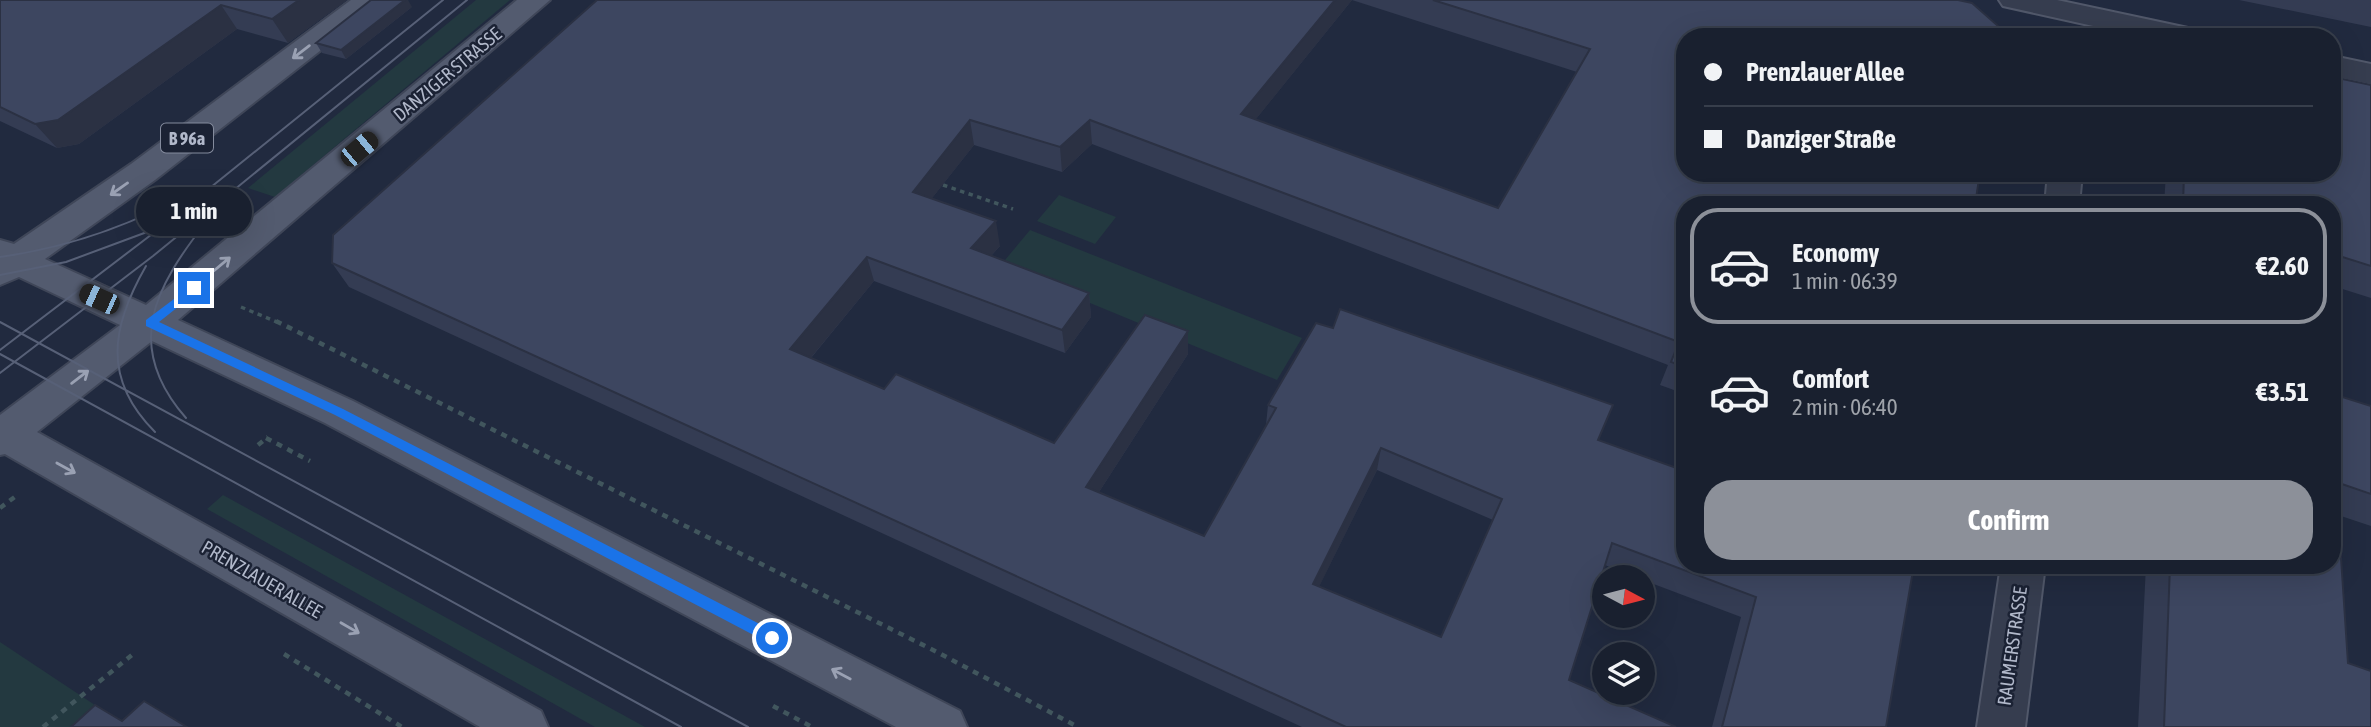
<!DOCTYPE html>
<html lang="en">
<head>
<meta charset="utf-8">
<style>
	body { margin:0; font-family:"Asap Condensed",sans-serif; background:#262d3b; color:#f1f3f6; height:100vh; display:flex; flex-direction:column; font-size:26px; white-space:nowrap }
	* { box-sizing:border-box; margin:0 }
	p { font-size:23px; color:#9fa3aa }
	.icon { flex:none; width:38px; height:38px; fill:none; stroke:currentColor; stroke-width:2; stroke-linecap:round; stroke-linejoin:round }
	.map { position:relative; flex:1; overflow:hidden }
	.side { position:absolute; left:1676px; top:196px; width:665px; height:378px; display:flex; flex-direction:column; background:#19202f; border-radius:28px; box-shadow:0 7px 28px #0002,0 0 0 2px #373e4b }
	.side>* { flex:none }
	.banner { position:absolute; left:1676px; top:28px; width:665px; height:154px; border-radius:28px; box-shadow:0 7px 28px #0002,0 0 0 2px #373e4b; display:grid; align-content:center; height:154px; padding:0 28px; background:#19202f }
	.needle { width:46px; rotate:97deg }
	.controls { position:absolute; left:1592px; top:565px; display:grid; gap:14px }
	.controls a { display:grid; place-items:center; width:63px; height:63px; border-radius:50%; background:#19202f; box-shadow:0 7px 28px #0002,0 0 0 2px #373e4b; font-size:35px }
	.end { position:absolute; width:32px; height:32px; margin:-16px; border:9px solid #1a73e8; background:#fff; box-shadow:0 0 0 4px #fff }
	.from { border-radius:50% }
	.bubble { position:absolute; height:49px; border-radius:24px; background:#19202f; box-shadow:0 7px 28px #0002,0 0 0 2px #373e4b; font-size:23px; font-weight:700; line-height:49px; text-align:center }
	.car { position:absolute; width:21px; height:42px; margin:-21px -10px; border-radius:9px; box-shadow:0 0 5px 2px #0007; background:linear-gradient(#222 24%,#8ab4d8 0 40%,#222 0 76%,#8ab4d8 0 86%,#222 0) }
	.banner b { display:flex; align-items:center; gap:24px; height:66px; font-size:26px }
	.banner b+b { border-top:2px solid #373e4b }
	.banner i { width:18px; height:18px; background:#f1f3f6 }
	ul { padding:12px 0 0; list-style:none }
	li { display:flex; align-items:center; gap:21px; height:116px; margin:0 14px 10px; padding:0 14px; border:4px solid transparent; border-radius:28px }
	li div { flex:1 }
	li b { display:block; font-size:26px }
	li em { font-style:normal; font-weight:700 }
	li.selected { border-color:#8c9099 }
	li>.icon { width:63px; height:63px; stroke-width:1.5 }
	.cta { display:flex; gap:14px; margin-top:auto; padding:14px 28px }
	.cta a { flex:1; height:80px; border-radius:28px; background:#8c9099; color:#fff; font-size:28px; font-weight:700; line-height:80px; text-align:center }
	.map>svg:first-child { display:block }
	.green { fill:#233940 }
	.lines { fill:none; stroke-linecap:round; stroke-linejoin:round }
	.street-casing { stroke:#51586a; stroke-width:4 }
	.primary-casing { stroke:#3f4658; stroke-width:4 }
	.path-far1 { stroke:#41565d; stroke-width:3.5; stroke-dasharray:4.5 4.5; stroke-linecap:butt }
	.path { stroke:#41565d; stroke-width:4.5; stroke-dasharray:6 6; stroke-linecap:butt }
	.street { fill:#363d4f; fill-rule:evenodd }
	.primary { fill:#535b6f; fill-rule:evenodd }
	.tram { stroke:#576077; stroke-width:2 }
	.wall { fill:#343c53; fill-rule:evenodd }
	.shaded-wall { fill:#2b3143 }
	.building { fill:#3d4660; stroke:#2b3143; stroke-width:2; fill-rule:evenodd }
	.oneway { stroke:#9aa1b3 }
	.route { fill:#1a73e8 }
	.labels { text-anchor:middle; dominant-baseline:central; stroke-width:5; stroke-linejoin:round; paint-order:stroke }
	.shield { fill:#1b2234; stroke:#848b9d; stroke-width:2 }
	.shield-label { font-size:18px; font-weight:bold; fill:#b1b8ca }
	.street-label { font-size:19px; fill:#b1b8ca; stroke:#1b2234 }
</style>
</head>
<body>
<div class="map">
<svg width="2371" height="727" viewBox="0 0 2371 727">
	<rect width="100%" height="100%" fill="#212a3f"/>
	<path class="green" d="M476,0H510L275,197L248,188Z
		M1059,195L1116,217L1095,244L1037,221Z
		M1030,230L1302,338L1277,380L1000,266Z
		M223,495L645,727H595L207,509Z
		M0,642L122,723L118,727H0Z"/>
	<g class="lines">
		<g class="street-casing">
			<path id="street" d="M1999,0H2057L2188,28L2199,30L2203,37H2143L2003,6Z
				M2333,56L2371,64V84L2333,76Z
				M2048,173H2082L2079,205H2045Z
				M2001,565H2045L2025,727H1977Z"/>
		</g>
		<g class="primary-casing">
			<path id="primary" d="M351,0H385L155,180L45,259L146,305L517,0H550L178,320L353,401L960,711L967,727H896L325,423L152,341L37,432L541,711L548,727H480L5,454L0,455V415L120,325L19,277L0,285V240L14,244L131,164Z"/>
		</g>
		<path class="path-far1" d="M943,185L1013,209
			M241,307L279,323"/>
		<path class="path" d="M276,321L937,652L1078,727
			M266,438L310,461
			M258,445L268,437
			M0,508L16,496
			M284,654L402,727
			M773,706L812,727
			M43,727L132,655"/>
		<use href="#street" class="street"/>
		<use href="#primary" class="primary"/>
		<path class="tram" d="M0,257C71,247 136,224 198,188
			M146,266C111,327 102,379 155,432
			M0,275L66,262L147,232
			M0,322L748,727
			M0,350L164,225L443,0
			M0,354L681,727
			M0,373L153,256L467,0
			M186,418C123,346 154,288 207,221"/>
	</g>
	<path class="wall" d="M0,0H347L288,43L237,29L79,144L57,148L0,121Z
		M597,0H1958L1685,205V394L1660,385L1668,365L1092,144L1062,172L974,145L932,198L1000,246L991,256L1089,293L1091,317L1065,353L874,281L811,358L884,389L1054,443L1188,331V354L1099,492L1204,536L1266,425L1268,405L1598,440L1914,565L1886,727H1712L1741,617L1643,580V578H1636L1605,565L1569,680L1676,727H1302L349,287L332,263ZM1352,0L1577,72L1498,208L1255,120ZM1377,470L1493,520L1441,637L1319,586Z
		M2239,0H2371V27Z
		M412,7L346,59L322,53L316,43Z
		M2371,85V298L2333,286V205H2164L2166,173H2333Z
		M2333,394L2371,406V526L2338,515L2348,663L2371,727H2138L2146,565H2333Z"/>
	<path class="shaded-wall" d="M299,0H347L288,43L272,19Z
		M405,0H408L412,7L346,59L341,50Z
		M1335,0H1352L1240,139L1241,114Z
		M221,5L237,29L79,144L57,148L35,124Z
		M970,120L974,145L918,216L913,192Z
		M1090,120L1092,144L1062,172L1060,147Z
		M996,221L1000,246L976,272L971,248Z
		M867,257L874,281L799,372L790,349Z
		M1089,293L1091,317L1065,353L1062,330Z
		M1188,331V354L1088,509L1086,487Z
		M1381,448L1377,470L1310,605L1313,584Z"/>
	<path class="building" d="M0,0H299L272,19L221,5L58,120L35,124L0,107Z
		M371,0H405L341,50L316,43Z
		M597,0H1335L1241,114L1498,208L1590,49L1433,0H1958L1972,3L2006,33L2005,37H1685V173H1980L1975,205H1685V367L1671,362L1679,342L1090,120L1060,147L970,120L913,192L996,221L971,248L1089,293L1062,330L867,257L790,349L884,389L896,374L1054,443L1145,315L1188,331L1086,487L1204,536L1276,408L1268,405L1316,323L1333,328L1340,309L1613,405L1598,440L1685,471V565H1914L1886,727H1722L1756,597L1612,543L1569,680L1676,727H1346L332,263L333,235ZM1381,448L1502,499L1441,637L1313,584Z
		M2333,77L2371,85V266L2333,254V205H2183L2184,173H2333Z
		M2333,394L2371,406V494L2336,482L2348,663L2371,671V727H2164L2170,565H2333Z
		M144,701L187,727H71L95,705L122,721Z"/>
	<defs><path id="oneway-shaft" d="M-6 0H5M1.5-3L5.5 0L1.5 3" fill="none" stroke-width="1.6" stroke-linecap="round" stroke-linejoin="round" transform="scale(1.75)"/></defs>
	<g class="oneway">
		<use href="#oneway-shaft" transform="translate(301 52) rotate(143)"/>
		<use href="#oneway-shaft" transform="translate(119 189) rotate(145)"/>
		<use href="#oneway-shaft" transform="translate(222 264) rotate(-40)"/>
		<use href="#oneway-shaft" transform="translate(80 377) rotate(-37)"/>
		<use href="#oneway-shaft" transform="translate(66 468) rotate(29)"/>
		<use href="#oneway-shaft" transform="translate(350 628) rotate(30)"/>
		<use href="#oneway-shaft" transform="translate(841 674) rotate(-152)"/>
	</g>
	<path class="route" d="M194,284L199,288L198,291L159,322L343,409L777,633V642H767L335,415L146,326V320Z"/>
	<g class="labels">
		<rect class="shield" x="161" y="123.5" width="52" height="29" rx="5"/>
		<g class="shield-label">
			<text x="187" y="138">B 96a</text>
		</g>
		<g class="street-label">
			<text transform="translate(447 74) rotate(-40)">DANZIGER STRASSE</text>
			<text transform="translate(262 579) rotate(30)">PRENZLAUER ALLEE</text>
			<text transform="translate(2012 646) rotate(-82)">RAUMERSTRASSE</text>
		</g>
	</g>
</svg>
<div class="controls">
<a><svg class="needle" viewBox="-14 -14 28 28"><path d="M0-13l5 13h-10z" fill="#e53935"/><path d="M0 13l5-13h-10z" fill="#9fa3aa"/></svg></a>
<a><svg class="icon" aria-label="layers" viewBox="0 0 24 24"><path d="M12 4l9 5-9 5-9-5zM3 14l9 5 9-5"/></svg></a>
</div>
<i class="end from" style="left:772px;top:638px"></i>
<i class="end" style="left:194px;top:288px"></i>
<div class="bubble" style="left:136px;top:187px;width:116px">1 min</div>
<i class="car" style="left:359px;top:149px;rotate:50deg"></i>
<i class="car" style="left:99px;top:299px;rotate:294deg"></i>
<div class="banner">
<b><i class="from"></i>Prenzlauer Allee</b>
<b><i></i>Danziger Straße</b>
</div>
<section class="side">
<ul>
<li class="selected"><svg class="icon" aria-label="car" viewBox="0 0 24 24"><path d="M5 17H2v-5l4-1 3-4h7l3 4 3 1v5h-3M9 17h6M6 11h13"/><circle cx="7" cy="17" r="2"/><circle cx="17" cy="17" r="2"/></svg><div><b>Economy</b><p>1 min · 06:39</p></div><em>€2.60</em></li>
<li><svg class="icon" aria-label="car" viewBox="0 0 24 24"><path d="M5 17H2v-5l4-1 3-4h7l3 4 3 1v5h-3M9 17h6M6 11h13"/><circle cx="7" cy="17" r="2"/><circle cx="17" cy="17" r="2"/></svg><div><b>Comfort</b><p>2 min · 06:40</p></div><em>€3.51</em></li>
</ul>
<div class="cta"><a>Confirm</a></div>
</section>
</div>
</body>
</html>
